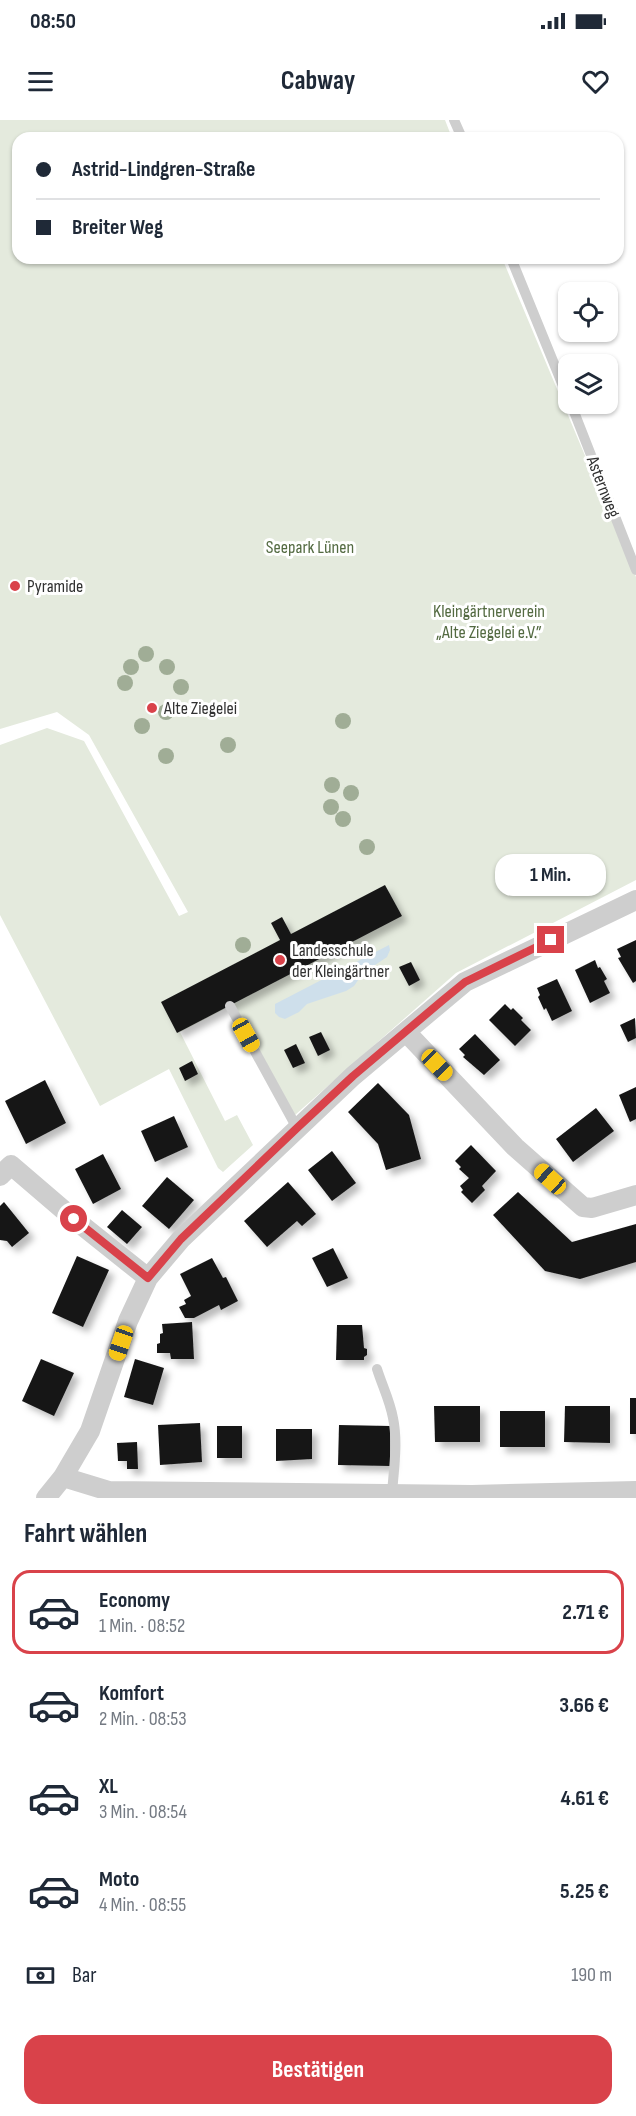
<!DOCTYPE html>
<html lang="de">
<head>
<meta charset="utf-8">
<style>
	body { margin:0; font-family:"Sofia Sans Condensed",sans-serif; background:#f6f6f7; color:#1f2937; height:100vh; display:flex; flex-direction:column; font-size:22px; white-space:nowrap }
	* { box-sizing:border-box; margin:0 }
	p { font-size:20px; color:#747a83 }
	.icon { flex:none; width:33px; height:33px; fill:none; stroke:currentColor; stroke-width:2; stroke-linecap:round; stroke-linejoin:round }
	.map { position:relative; height:1378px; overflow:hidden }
	.sheet { display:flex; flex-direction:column; background:#fff; flex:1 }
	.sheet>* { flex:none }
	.hud { position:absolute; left:12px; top:12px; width:612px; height:132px; border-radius:18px; box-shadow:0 2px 4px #0004; display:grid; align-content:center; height:132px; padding:0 24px; background:#fff }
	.tools { position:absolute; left:558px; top:162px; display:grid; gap:12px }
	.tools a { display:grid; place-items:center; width:60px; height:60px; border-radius:12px; background:#fff; box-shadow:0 2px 4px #0004; font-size:30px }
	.end { position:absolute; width:27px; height:27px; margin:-14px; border:8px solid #d9424a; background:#fff; box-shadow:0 0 0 3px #fff }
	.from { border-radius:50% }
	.bubble { position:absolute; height:42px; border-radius:18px; background:#fff; box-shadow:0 2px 4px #0004; font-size:20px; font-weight:700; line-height:42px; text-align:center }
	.car { position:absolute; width:18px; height:36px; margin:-18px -9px; border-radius:8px; box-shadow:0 0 4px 2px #0007; background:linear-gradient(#f5c518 24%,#345 0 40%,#f5c518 0 76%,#345 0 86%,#f5c518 0) }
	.hud b { display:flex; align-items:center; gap:21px; height:57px; font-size:22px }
	.hud b+b { border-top:2px solid #e0e1e3 }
	.hud i { width:15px; height:15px; background:#1f2937 }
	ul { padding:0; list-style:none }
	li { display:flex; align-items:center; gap:18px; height:84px; margin:0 12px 9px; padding:0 12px; border:3px solid transparent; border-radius:18px }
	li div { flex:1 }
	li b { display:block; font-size:22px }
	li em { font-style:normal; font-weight:700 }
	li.active { border-color:#d9424a }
	li>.icon { width:54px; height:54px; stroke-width:1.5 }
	h2 { padding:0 24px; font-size:27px; line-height:72px }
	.pay { display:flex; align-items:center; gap:15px; height:66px; padding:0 24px; font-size:22px }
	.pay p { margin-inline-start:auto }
	.primary-button { display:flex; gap:12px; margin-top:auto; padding:12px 24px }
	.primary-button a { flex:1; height:69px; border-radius:18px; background:#d9424a; color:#fff; font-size:24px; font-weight:700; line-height:69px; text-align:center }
	.status { display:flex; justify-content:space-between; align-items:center; height:42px; padding:0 30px; background:#fff; direction:ltr }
	.status svg { height:16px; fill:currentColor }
	header { display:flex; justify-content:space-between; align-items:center; height:78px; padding:0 24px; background:#fff; font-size:27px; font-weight:700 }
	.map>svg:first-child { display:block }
	.green { fill:#e4eadd }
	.water { fill:#cedfeb }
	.building { fill:#181818; filter:url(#shadow) }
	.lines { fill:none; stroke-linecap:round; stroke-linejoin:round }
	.service { stroke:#cecece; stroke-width:10 }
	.minor { stroke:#cecece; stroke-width:20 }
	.tree { fill:#a0ad96 }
	.route { stroke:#d9424a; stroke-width:8 }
	.poi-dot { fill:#d9424a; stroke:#fff; stroke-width:2 }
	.labels { text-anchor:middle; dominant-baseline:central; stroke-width:6; stroke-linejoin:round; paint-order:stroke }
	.street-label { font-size:18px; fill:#313131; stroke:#fff }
	.park-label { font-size:18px; fill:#536a41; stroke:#fff }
	.poi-label { font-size:18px; fill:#313131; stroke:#fff; text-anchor:start }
</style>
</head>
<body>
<div class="status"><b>08:50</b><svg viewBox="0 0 49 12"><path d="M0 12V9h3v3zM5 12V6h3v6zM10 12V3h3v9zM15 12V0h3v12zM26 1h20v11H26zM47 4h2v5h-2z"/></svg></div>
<header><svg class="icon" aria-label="menu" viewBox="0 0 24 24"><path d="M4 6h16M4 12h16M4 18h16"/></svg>Cabway<svg class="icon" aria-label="heart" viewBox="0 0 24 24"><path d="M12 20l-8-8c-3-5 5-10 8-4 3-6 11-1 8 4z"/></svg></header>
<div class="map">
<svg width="636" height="1378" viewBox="0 0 636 1378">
	<defs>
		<filter id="shadow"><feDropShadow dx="5.5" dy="5.5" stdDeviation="3" flood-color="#0004"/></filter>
	</defs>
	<rect width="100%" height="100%" fill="#fff"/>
	<path class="green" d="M0,0H445L452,18H18V138H502L636,457V760L456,853L295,995L234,884L180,912L225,1001L237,995L253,1025L223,1052L218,1048L169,949L100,986L0,795V625L47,608L84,621L179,796L188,792L89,615L57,592L0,609Z"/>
	<path class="water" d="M389,825L390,830L387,837L363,853L354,866L346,871L307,884L299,892L285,899L279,897L275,893V884Z"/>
	<path class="building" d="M385,765L402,796L177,913L161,882L280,820L271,803L282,797L291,814Z
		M636,820V861L633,863L618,838L621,837L617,829Z
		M595,840L598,848L600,847L607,859L604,861L610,873L590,883L575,850Z
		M411,842L420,860L409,866L399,847Z
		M557,859L572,891L552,901L546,888L544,890L538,877L540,875L537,868Z
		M505,884L511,890L513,888L523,898L521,900L531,910L515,926L489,900Z
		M635,898L636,918L628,922L620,905Z
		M321,912L330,930L318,936L309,917Z
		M475,914L500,940L484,955L463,937L465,935L459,929Z
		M296,924L305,943L293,948L284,930Z
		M192,941L198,954L185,961L179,948Z
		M45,960L66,1003L26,1024L5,981Z
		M378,963L409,995L421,1039L386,1050L378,1024L348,992Z
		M636,967V999L630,1002L619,975Z
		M596,988L614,1011L573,1042L556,1019Z
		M174,996L188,1027L155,1042L141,1011Z
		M471,1025L496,1051L482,1066L485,1070L472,1083L461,1072L463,1070L460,1066L469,1058L459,1049L461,1047L455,1041Z
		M332,1031L356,1063L332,1081L308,1050Z
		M103,1034L121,1069L93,1084L75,1049Z
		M167,1057L194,1080L169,1109L142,1086Z
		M288,1062L316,1094L302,1106L297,1101L267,1127L244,1101Z
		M518,1072L572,1122L636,1104V1142L580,1159L545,1151L493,1095Z
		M4,1082L29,1113L12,1127L7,1121L0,1120V1086Z
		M122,1090L142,1107L127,1124L107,1107Z
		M333,1128L348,1158L327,1167L312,1138Z
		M77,1136L109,1150L83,1207L52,1193Z
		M212,1138L223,1158L226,1157L238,1181L221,1190L219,1185L194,1198H185L179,1187L186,1184L184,1180L191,1176L180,1154Z
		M192,1202L194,1239H171L170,1233H157V1224L160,1223V1214L163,1213L162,1204Z
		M337,1205H362L364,1228L367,1229V1235L364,1237V1240H336Z
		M41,1239L74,1253L54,1296L22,1281Z
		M135,1239L164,1248L153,1285L124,1277Z
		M630,1278H636V1314H630Z
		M434,1286H480V1322H435Z
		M565,1286H610V1323L564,1322Z
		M500,1291H545V1327H500Z
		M200,1303L202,1342L160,1345L158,1305Z
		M339,1305L390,1306V1346L338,1345Z
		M217,1306H242V1338H217Z
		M276,1309H312V1339L276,1341Z
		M137,1322L138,1349H127V1341H118L117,1323Z"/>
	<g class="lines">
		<path class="service" d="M454,0L462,18
			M511,138L568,278
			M571,284L636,450
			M230,886L297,1008
			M377,1249C382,1265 390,1281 393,1298C398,1322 394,1348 392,1373"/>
		<path class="minor" d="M406,912L515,1027L583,1087L592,1088L636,1075
			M0,1056L11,1045L74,1099L148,1158
			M63,1357L109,1371L472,1375L636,1371
			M46,1378L63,1357L90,1311L128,1201L148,1158L181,1119L353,956L465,862L636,780"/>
	</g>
	<g class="tree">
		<circle cx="146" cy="534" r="8"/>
		<circle cx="131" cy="547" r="8"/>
		<circle cx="167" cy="547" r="8"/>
		<circle cx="125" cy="563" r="8"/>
		<circle cx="181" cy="567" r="8"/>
		<circle cx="166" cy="592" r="8"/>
		<circle cx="343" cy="601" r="8"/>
		<circle cx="142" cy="606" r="8"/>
		<circle cx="228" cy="625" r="8"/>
		<circle cx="166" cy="636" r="8"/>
		<circle cx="332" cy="665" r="8"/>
		<circle cx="351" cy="673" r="8"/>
		<circle cx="331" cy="687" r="8"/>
		<circle cx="343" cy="699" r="8"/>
		<circle cx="367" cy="727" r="8"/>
		<circle cx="243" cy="825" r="8"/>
	</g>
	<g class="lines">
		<path class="route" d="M74,1099L148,1158L181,1119L297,1008L353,956L443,880L465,862L551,820"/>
	</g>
	<g class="poi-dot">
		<circle cx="15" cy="466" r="6"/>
		<circle cx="152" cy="588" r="6"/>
		<circle cx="280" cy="840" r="6"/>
	</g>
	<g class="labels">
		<g class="street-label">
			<text transform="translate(603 367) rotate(69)">Asternweg</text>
		</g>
		<g class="park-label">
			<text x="310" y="427">Seepark Lünen</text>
			<text x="489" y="491">Kleingärtnerverein<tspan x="489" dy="21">„Alte Ziegelei e.V.”</tspan></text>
		</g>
		<g class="poi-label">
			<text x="27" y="466">Pyramide</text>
			<text x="164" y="588">Alte Ziegelei</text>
			<text x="292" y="830">Landesschule<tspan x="292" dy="21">der Kleingärtner</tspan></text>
		</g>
	</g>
</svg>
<div class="tools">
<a><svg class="icon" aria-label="locate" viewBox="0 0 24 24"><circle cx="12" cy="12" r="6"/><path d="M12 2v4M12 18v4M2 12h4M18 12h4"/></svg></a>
<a><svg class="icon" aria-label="layers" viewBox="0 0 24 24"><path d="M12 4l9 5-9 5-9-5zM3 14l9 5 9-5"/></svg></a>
</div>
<i class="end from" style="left:74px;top:1099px"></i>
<i class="end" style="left:551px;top:820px"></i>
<div class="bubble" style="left:495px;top:734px;width:111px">1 Min.</div>
<i class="car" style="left:246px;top:915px;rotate:151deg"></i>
<i class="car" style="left:437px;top:945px;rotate:136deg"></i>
<i class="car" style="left:550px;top:1059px;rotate:312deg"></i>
<i class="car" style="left:121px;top:1223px;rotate:199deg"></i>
<div class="hud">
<b><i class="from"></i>Astrid-Lindgren-Straße</b>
<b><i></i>Breiter Weg</b>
</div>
</div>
<section class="sheet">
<h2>Fahrt wählen</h2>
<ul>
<li class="active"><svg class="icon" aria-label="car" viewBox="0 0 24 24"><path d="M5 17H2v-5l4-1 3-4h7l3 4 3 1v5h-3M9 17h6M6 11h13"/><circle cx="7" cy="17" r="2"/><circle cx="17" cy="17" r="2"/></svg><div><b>Economy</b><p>1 Min. · 08:52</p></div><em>2.71 €</em></li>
<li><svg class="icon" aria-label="car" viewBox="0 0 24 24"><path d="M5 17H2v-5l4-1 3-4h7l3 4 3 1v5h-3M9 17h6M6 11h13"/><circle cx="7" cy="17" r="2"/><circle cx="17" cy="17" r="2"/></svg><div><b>Komfort</b><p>2 Min. · 08:53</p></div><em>3.66 €</em></li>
<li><svg class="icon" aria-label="car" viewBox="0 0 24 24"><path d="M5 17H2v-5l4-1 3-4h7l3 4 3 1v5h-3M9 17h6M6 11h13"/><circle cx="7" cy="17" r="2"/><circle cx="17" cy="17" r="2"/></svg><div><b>XL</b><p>3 Min. · 08:54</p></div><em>4.61 €</em></li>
<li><svg class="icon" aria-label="car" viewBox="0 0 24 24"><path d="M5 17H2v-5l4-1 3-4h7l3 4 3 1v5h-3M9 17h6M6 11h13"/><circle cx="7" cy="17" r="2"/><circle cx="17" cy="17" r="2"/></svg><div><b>Moto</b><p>4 Min. · 08:55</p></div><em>5.25 €</em></li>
</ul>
<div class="pay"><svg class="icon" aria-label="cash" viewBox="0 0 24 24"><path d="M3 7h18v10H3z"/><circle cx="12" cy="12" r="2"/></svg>Bar<p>190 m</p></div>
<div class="primary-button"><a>Bestätigen</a></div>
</section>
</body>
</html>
